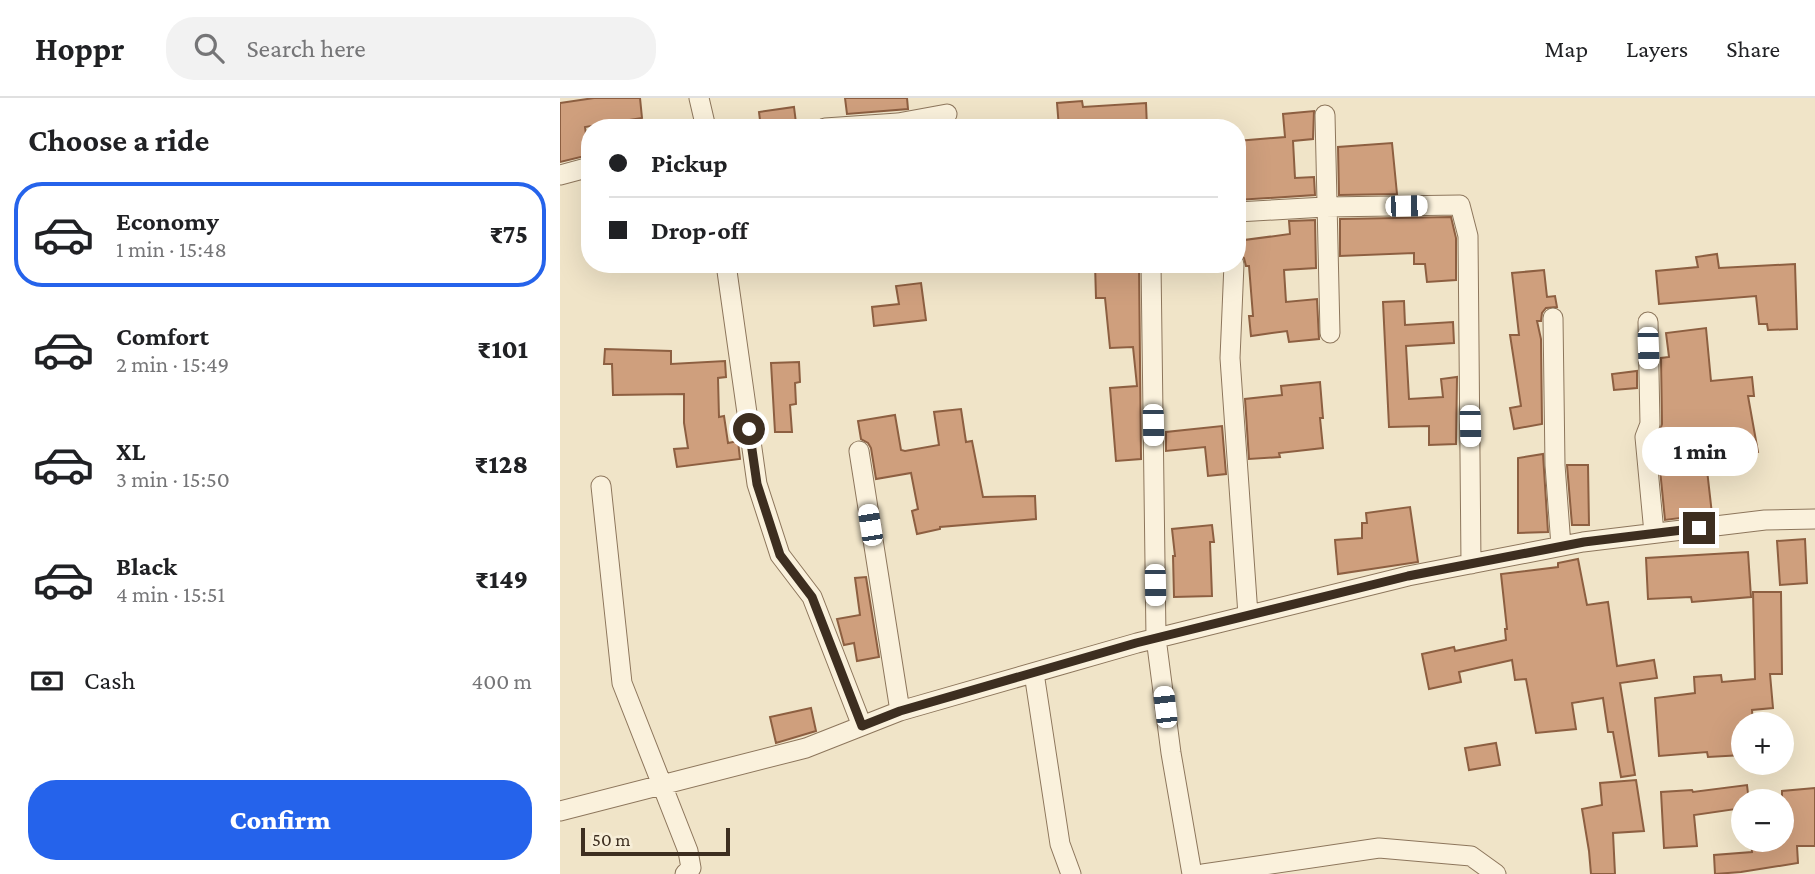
<!DOCTYPE html>
<html lang="en">
<head>
<meta charset="utf-8">
<style>
	body { margin:0; font-family:"Crimson Pro",serif; background:#f2f2f2; color:#202124; height:100vh; display:flex; flex-direction:column; font-size:26px; white-space:nowrap }
	* { box-sizing:border-box; margin:0 }
	p { font-size:23px; color:#757577 }
	.icon { flex:none; width:38px; height:38px; fill:none; stroke:currentColor; stroke-width:2; stroke-linecap:round; stroke-linejoin:round }
	.map { position:relative; flex:1; overflow:hidden }
	.panel { display:flex; flex-direction:column; background:#fff; width:560px }
	.panel>* { flex:none }
	.hud { position:absolute; left:21px; top:21px; width:665px; height:154px; border-radius:28px; box-shadow:0 7px 28px #0002; display:grid; align-content:center; height:154px; padding:0 28px; background:#fff }
	.fabs { position:absolute; left:1171px; top:614px; display:grid; gap:14px }
	.fabs a { display:grid; place-items:center; width:63px; height:63px; border-radius:50%; background:#fff; box-shadow:0 7px 28px #0002; font-size:35px }
	.scale { position:absolute; left:21px; bottom:18px; width:149px; box-sizing:border-box; padding-left:7px; border:4px solid #3d2e20; border-top:0; font-size:19px; line-height:24px; white-space:nowrap; color:#3d2e20; -webkit-text-stroke:5px #f7eed8; paint-order:stroke }
	.end { position:absolute; width:32px; height:32px; margin:-16px; border:9px solid #3d2e20; background:#fff; box-shadow:0 0 0 4px #fff }
	.from { border-radius:50% }
	.bubble { position:absolute; height:49px; border-radius:24px; background:#fff; box-shadow:0 7px 28px #0002; font-size:23px; font-weight:800; line-height:49px; text-align:center }
	.car { position:absolute; width:21px; height:42px; margin:-21px -10px; border-radius:9px; box-shadow:0 0 5px 2px #0007; background:linear-gradient(#fff 24%,#345 0 40%,#fff 0 76%,#345 0 86%,#fff 0) }
	.hud b { display:flex; align-items:center; gap:24px; height:66px; font-size:26px }
	.hud b+b { border-top:2px solid #e0e0e0 }
	.hud i { width:18px; height:18px; background:#202124 }
	ul { padding:0; list-style:none }
	li { display:flex; align-items:center; gap:21px; height:105px; margin:0 14px 10px; padding:0 14px; border:4px solid transparent; border-radius:28px }
	li div { flex:1 }
	li b { display:block; font-size:26px }
	li em { font-style:normal; font-weight:800 }
	li.selected { border-color:#2563eb }
	li>.icon { width:63px; height:63px; stroke-width:1.5 }
	h2 { padding:0 28px; font-size:32px; line-height:84px }
	.pay { display:flex; align-items:center; gap:18px; height:77px; padding:0 28px; font-size:26px }
	.pay p { margin-inline-start:auto }
	.cta { display:flex; gap:14px; margin-top:auto; padding:14px 28px }
	.cta a { flex:1; height:80px; border-radius:28px; background:#2563eb; color:#fff; font-size:28px; font-weight:800; line-height:80px; text-align:center }
	header { display:flex; align-items:center; gap:42px; box-sizing:border-box; height:98px; padding:0 35px; background:#fff; border-bottom:2px solid #e0e0e0 }
	header strong { font-size:33px }
	nav { display:flex; gap:38px; margin-inline-start:auto; font-size:24px }
	.search { width:490px; height:63px; background:#f2f2f2; display:flex; align-items:center; gap:18px; box-sizing:border-box; padding:0 24px; border-radius:28px; color:#757577; font-size:26px }
	main { display:flex; flex:1; min-height:0 }
	.map>svg:first-child { display:block }
	.building { fill:#cf9f7d; stroke:#8d5f41; stroke-width:2 }
	.lines { fill:none; stroke-linecap:round; stroke-linejoin:round }
	.minor-casing { stroke:#8d765c; stroke-width:21 }
	.minor { stroke:#faf1dc; stroke-width:19 }
	.route { stroke:#3d2e20; stroke-width:9 }
</style>
</head>
<body>
<header>
<strong>Hoppr</strong>
<div class="search"><svg class="icon" aria-label="search" viewBox="0 0 24 24"><circle cx="10" cy="10" r="6"/><path d="M15 15l6 6"/></svg>Search here</div>
<nav><a>Map</a><a>Layers</a><a>Share</a></nav>
</header>
<main>
<section class="panel">
<h2>Choose a ride</h2>
<ul>
<li class="selected"><svg class="icon" aria-label="car" viewBox="0 0 24 24"><path d="M5 17H2v-5l4-1 3-4h7l3 4 3 1v5h-3M9 17h6M6 11h13"/><circle cx="7" cy="17" r="2"/><circle cx="17" cy="17" r="2"/></svg><div><b>Economy</b><p>1 min · 15:48</p></div><em>₹75</em></li>
<li><svg class="icon" aria-label="car" viewBox="0 0 24 24"><path d="M5 17H2v-5l4-1 3-4h7l3 4 3 1v5h-3M9 17h6M6 11h13"/><circle cx="7" cy="17" r="2"/><circle cx="17" cy="17" r="2"/></svg><div><b>Comfort</b><p>2 min · 15:49</p></div><em>₹101</em></li>
<li><svg class="icon" aria-label="car" viewBox="0 0 24 24"><path d="M5 17H2v-5l4-1 3-4h7l3 4 3 1v5h-3M9 17h6M6 11h13"/><circle cx="7" cy="17" r="2"/><circle cx="17" cy="17" r="2"/></svg><div><b>XL</b><p>3 min · 15:50</p></div><em>₹128</em></li>
<li><svg class="icon" aria-label="car" viewBox="0 0 24 24"><path d="M5 17H2v-5l4-1 3-4h7l3 4 3 1v5h-3M9 17h6M6 11h13"/><circle cx="7" cy="17" r="2"/><circle cx="17" cy="17" r="2"/></svg><div><b>Black</b><p>4 min · 15:51</p></div><em>₹149</em></li>
</ul>
<div class="pay"><svg class="icon" aria-label="cash" viewBox="0 0 24 24"><path d="M3 7h18v10H3z"/><circle cx="12" cy="12" r="2"/></svg>Cash<p>400 m</p></div>
<div class="cta"><a>Confirm</a></div>
</section>
<div class="map">
<svg width="1255" height="776" viewBox="0 0 1255 776">
	<rect width="100%" height="100%" fill="#f0e4c8"/>
	<path class="building" d="M34,0H80L82,20L25,29L29,57L0,64V5Z
		M285,0H347L348,11L287,16Z
		M522,3L523,9L586,5L587,30H499L497,5Z
		M234,9L236,25L201,30L199,14Z
		M754,13L753,41L733,43L735,80L754,79L755,97L677,102V43L725,39L723,16Z
		M832,45L837,96L779,97L778,49Z
		M891,119L896,140V182L867,184L865,166H854V155L780,158V121Z
		M755,122L756,170L724,172L726,204L757,201L759,241L729,244L727,233L691,238L689,218H693L689,168H686L684,160L677,155V143L730,136L729,123Z
		M1157,156L1159,170L1235,166L1237,231L1208,232L1207,226H1199L1196,198L1099,206L1096,173L1138,169L1136,159Z
		M535,166H579L581,361L556,363L550,290L577,288L573,249L550,250L545,200H536Z
		M984,172L987,199L995,198L997,209L986,210L982,215L981,223H977L981,241L982,326L954,331L950,310L961,308L950,237H959L952,175Z
		M361,185L366,222L314,228L312,209L339,206L336,188Z
		M844,203L845,227L893,224L894,245L846,248L849,301L883,299L881,281L897,279L896,346L869,347V328L829,329L823,204Z
		M1146,230L1151,283L1192,279L1194,298H1188L1198,354L1146,363L1152,416L1105,422L1097,341L1102,326L1101,260L1109,259L1106,235Z
		M45,251L111,253V266L165,263L166,279L158,280L159,319L164,318L168,345L178,343L180,361L117,369L114,351L128,350L124,325V296L53,297L52,266H44Z
		M239,264L240,284L235,285L236,306L230,307L232,334H215L211,265Z
		M1077,273V290L1054,292L1052,276Z
		M760,284L763,320H760L763,350L719,355L720,359L689,361L685,301L722,297L721,288Z
		M401,311L406,344L412,343L423,399L475,398L476,421L380,429V431L357,436L352,413L358,411L351,375L316,381L311,350L308,345L301,341L298,323L335,317L341,352L345,353L379,347L374,314Z
		M662,328L666,376L648,378L645,349L606,353V334Z
		M983,356L988,434L958,435V360Z
		M1007,367H1028L1029,427H1012Z
		M850,409L858,464L778,476L775,442L802,440V425H807L806,415Z
		M652,427L654,444H650L652,498L614,499L613,458H615L612,431Z
		M1245,441L1247,485L1220,487L1217,443Z
		M1188,454L1191,499L1132,504L1131,499L1088,501L1086,460Z
		M1018,461L1027,507L1048,504L1057,568L1094,562L1097,580L1060,585L1075,677L1061,679L1053,634H1048L1043,600L1012,605L1016,631L976,635L966,581L955,582L952,562L899,574L901,584L869,591L862,556L894,549L895,553L946,542L945,531H947L941,476L998,469V465Z
		M306,479L319,559L297,563L294,545L284,547L277,521L300,517L295,480Z
		M1193,494H1221L1222,576H1210L1213,610L1192,612L1193,626H1183V657L1148,659L1147,654L1099,658L1095,600L1135,595L1134,579L1161,577L1162,584L1195,581Z
		M251,610L256,633L216,645L210,619Z
		M936,645L940,667L909,672L905,650Z
		M1076,682L1084,733L1053,735L1055,776H1031L1029,753L1022,711L1042,707L1040,685Z
		M1187,687L1189,704H1183V710L1134,717L1137,748L1104,750L1101,694L1132,692L1133,694Z
		M1255,690V748H1237L1238,765L1181,774L1155,776L1154,757L1192,754L1191,742H1222V693Z"/>
	<g class="lines">
		<g class="minor-casing">
			<path id="minor" d="M139,0L146,30
				M765,17L770,235
				M265,30L338,25L387,16
				M0,77L30,69
				M677,114L765,109L900,107L908,138L911,466
				M166,166L197,386L220,457L252,499L302,628
				M591,166L596,540L611,655L632,776
				M674,166L670,260L688,517
				M993,220L995,367L1001,448
				M1088,224L1090,326L1085,339L1094,435
				M299,353L340,613
				M41,388L62,585L128,753L131,770L125,776
				M474,575L500,746L511,776
				M0,713L246,650L340,613L577,545L848,478L1023,444L1205,422L1255,421
				M643,776L819,750L911,758L936,776"/>
		</g>
		<use href="#minor" class="minor"/>
	</g>
	<g class="lines">
		<path class="route" d="M189,331L197,386L220,457L252,499L302,628L340,613L576,545L848,478L1024,444L1139,430"/>
	</g>
</svg>
<div class="fabs">
<a>+</a>
<a>−</a>
</div>
<div class="scale">50 m</div>
<i class="end from" style="left:189px;top:331px"></i>
<i class="end" style="left:1139px;top:430px"></i>
<div class="bubble" style="left:1082px;top:329px;width:116px">1 min</div>
<i class="car" style="left:846px;top:108px;rotate:89deg"></i>
<i class="car" style="left:1088px;top:250px;rotate:178deg"></i>
<i class="car" style="left:593px;top:327px;rotate:179deg"></i>
<i class="car" style="left:910px;top:328px;rotate:179deg"></i>
<i class="car" style="left:310px;top:427px;rotate:351deg"></i>
<i class="car" style="left:595px;top:487px;rotate:179deg"></i>
<i class="car" style="left:605px;top:609px;rotate:353deg"></i>
<div class="hud">
<b><i class="from"></i>Pickup</b>
<b><i></i>Drop-off</b>
</div>
</div>
</main>
</body>
</html>
